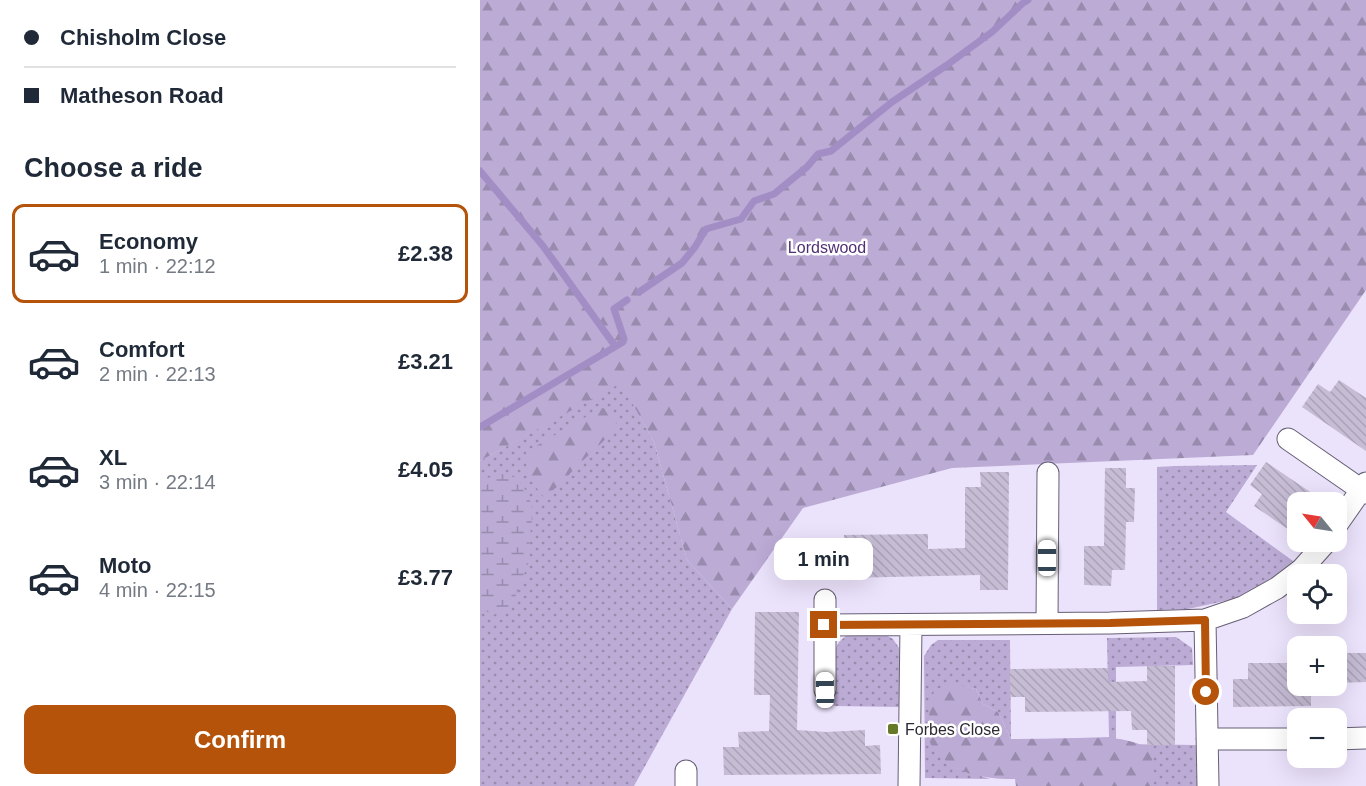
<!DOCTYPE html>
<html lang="en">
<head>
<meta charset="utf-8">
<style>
	body { margin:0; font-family:Helvetica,sans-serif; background:#f2f2f3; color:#1f2937; height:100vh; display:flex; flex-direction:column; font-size:22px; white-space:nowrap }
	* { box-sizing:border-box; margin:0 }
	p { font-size:20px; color:#747a83 }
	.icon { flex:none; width:33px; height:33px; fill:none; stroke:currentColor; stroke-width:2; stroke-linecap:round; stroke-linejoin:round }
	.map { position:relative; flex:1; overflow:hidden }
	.drawer { display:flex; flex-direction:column; background:#fff; width:480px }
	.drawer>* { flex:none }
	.guide { display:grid; align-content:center; height:132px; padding:0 24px; background:#fff }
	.needle { width:39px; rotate:300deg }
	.fabs { position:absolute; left:807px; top:492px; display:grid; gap:12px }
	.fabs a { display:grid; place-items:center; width:60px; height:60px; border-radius:12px; background:#fff; box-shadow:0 6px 24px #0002; font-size:30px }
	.end { position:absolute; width:27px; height:27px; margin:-14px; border:8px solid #b45309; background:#fff; box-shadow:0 0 0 3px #fff }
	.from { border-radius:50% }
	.bubble { position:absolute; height:42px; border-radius:12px; background:#fff; box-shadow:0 6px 24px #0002; font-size:20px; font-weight:700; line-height:42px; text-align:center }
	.car { position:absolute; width:18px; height:36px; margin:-18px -9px; border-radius:8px; box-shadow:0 0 4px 2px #0007; background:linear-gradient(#fff 24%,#345 0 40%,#fff 0 76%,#345 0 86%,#fff 0) }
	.guide b { display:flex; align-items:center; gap:21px; height:57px; font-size:22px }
	.guide b+b { border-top:2px solid #e0e1e3 }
	.guide i { width:15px; height:15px; background:#1f2937 }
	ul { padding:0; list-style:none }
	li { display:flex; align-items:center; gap:18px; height:99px; margin:0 12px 9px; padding:0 12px; border:3px solid transparent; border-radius:12px }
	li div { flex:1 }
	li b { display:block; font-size:22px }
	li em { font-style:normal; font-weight:700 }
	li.current { border-color:#b45309 }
	li>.icon { width:54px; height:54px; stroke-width:1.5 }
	h2 { padding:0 24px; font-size:27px; line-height:72px }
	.action { display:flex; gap:12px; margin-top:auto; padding:12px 24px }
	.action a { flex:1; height:69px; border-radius:12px; background:#b45309; color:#fff; font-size:24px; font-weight:700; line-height:69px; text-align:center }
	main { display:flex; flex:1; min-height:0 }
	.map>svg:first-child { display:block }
	.grass { fill:url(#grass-dots) }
	.forest { fill:url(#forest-firs) }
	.wetland { fill:url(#wetland-marsh) }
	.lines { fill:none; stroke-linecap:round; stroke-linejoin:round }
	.stream { stroke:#a38dc5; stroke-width:7 }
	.building { fill:url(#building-back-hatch) }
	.street-casing { stroke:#675f74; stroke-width:23 }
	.street { stroke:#fff; stroke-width:21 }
	.route { stroke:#b45309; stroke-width:8 }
	.poi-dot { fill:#657929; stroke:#fff; stroke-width:2 }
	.labels { text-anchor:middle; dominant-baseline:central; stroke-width:5; stroke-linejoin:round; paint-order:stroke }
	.park-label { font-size:16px; fill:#4f3074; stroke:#fff }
	.poi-label { font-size:16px; fill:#2d2933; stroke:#fff; text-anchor:start }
</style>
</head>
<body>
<main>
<section class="drawer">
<div class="guide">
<b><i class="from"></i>Chisholm Close</b>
<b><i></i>Matheson Road</b>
</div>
<h2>Choose a ride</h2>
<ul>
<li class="current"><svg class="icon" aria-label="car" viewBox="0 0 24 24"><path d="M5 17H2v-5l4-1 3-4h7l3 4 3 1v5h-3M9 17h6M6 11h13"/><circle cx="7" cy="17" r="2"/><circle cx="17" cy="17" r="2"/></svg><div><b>Economy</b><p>1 min · 22:12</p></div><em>£2.38</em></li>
<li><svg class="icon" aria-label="car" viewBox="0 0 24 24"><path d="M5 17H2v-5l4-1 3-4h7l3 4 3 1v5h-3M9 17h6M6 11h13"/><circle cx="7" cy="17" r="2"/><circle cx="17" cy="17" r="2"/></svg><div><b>Comfort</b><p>2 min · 22:13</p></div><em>£3.21</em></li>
<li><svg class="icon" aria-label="car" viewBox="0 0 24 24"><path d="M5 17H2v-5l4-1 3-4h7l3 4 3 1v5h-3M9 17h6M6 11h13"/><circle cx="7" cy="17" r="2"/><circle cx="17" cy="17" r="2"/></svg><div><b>XL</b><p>3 min · 22:14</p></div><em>£4.05</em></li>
<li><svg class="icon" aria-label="car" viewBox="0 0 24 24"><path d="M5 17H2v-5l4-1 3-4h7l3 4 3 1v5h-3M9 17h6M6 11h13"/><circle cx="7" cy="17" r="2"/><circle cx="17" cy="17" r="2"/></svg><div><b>Moto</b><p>4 min · 22:15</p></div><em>£3.77</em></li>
</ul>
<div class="action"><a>Confirm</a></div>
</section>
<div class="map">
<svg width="886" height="786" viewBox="0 0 886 786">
	<defs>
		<pattern id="grass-dots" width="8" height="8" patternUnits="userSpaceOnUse" patternTransform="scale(1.5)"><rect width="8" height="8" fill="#bbabd5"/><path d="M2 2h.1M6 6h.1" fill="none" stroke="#988bad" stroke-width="1.8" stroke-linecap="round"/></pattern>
		<pattern id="forest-firs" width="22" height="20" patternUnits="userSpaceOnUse" patternTransform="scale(1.5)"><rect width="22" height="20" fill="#bbabd5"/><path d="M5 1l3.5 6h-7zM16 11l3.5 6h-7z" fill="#988bad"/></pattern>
		<pattern id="wetland-marsh" width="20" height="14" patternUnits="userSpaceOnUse" patternTransform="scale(1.5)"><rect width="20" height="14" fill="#bbabd5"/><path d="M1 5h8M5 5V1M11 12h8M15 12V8" fill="none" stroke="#988bad"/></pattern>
		<pattern id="building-back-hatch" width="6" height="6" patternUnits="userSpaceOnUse" patternTransform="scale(1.5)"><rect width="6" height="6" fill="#c6bdd5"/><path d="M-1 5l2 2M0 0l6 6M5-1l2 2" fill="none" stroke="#aaa2b7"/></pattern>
	</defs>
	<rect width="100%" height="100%" fill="#ebe2fb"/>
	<path class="grass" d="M141,382L174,442L207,560L252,609L154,786H0V461Z
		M777,465L746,512L813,561L787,581L754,599L708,609L677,610V467L695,466Z
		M368,634H404L413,639L419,648L422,707L354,706V652L359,642Z
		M696,637L712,648L713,665L636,667V744L716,745L717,786H536V740L629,737L627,638Z
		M458,640H530L531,739L518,712L503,704L496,689L484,687L477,768L510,779L445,778L444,656L451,645Z"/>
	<path class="forest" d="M0,0H886V290L773,455L472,468L323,508L252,609L207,560L174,442L141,383L0,461Z
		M121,408L130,409L138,418L132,433L94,469L82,483L64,497C51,482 45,473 46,452Z
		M469,683L496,689L503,704L518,712L531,739L629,738C646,739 660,743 675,751L671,765L676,776L673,786H536L535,779C507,779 478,776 458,753C455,750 451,746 450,742C445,727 451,705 454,691Z"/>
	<path class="wetland" d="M22,474L37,478L47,492L53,510L49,545L50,559L34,600L24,612L12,615L0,607V480Z"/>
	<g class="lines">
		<path class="stream" d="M0,171L63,246L135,346
			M159,292L202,263L215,247L226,229L261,219L274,201L294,194L327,167L338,154L351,151L412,102L467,65L512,32L543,3L548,0
			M0,427L143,342L144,339L134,309L147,300"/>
	</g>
	<path class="building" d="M859,380L886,398V451L822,407L838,384L850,392Z
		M786,462L845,502H818V536L774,506L782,494L770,485Z
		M625,468H646V488H655L654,522H646L645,570H632L631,586L604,585V546H624Z
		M500,472H529L528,590H500V575L365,578L364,535L448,534V549L485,548V487H501Z
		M275,612H319L317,730L346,732L385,730V746L400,745L401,774L244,775L243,747H259L258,732L289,731L290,695H274Z
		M856,653H886V682L856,683Z
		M768,663H816V678H818V686H831V706L753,707V679H768Z
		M667,666H695V745H667V730H652L651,711L545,712V697H530V669L628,668V682L667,681Z"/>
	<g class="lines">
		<g class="street-casing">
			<path id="street" d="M808,439L886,493
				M856,526L886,483
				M345,600V690
				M725,620L728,786
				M567,623L568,473
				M344,625L630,623L725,620L763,607L797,588L822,569L846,542
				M727,739H818
				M856,739L885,738
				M206,786V771
				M429,786L431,625"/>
		</g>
		<use href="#street" class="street"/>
	</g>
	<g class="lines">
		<path class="route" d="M344,625L630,623L725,620L726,692"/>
	</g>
	<rect class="poi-dot" x="407" y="723" width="12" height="12" rx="3"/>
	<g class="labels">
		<g class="park-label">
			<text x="347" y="247">Lordswood</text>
		</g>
		<g class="poi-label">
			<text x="425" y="729">Forbes Close</text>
		</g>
	</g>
</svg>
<div class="fabs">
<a><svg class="needle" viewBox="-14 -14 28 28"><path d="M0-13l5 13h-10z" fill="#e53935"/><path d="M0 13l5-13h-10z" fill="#747a83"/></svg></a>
<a><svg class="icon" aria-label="locate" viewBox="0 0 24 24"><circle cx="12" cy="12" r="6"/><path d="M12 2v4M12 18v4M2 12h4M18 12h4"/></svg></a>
<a>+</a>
<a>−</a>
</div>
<i class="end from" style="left:726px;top:692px"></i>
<i class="end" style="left:344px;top:625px"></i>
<div class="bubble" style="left:294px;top:538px;width:99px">1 min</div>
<i class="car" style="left:567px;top:558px;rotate:0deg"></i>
<i class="car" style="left:345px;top:690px;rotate:359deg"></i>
</div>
</main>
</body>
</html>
